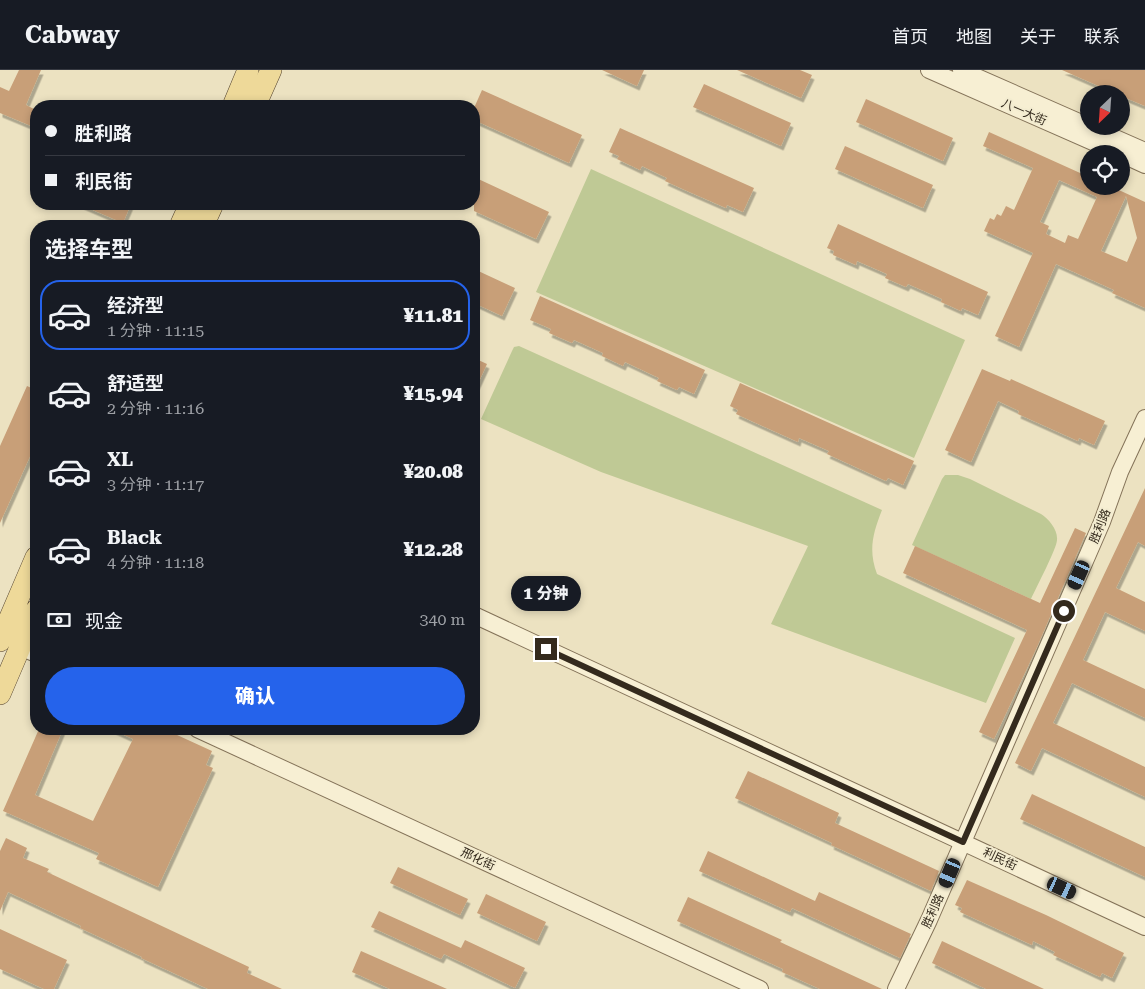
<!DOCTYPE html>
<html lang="zh">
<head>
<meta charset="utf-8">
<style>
	body { margin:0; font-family:"Roboto Serif","Noto Sans SC",serif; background:#20242c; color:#f1f3f6; height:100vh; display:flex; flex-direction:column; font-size:19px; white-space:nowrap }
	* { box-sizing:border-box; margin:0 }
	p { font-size:16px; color:#9ea1a6 }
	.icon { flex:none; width:28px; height:28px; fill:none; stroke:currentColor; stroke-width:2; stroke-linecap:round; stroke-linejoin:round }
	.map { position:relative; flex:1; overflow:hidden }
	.drawer { position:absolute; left:30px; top:150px; width:450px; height:515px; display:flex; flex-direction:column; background:#171b24; border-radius:20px; box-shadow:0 2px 8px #0003 }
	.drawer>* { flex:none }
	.hud { position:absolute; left:30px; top:30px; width:450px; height:110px; border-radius:20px; box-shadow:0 2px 8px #0003; display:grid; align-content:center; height:110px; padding:0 15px; background:#171b24 }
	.needle { width:32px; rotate:205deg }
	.tools { position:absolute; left:1080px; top:15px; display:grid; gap:10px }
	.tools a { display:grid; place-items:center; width:50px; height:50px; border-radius:50%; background:#171b24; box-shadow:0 2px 8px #0003; font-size:25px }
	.end { position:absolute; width:22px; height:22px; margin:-11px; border:6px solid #342a1d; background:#fff; box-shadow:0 0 0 2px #fff }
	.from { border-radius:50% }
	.bubble { position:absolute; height:35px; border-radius:18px; background:#171b24; box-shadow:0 2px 8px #0003; font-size:16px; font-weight:800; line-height:35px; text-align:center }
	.car { position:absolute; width:15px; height:30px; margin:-15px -8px; border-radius:6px; box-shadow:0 0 4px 1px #0007; background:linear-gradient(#222 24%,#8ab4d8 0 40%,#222 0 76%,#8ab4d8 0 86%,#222 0) }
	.hud b { display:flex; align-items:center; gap:18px; height:48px; font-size:19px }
	.hud b+b { border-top:1px solid #363941 }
	.hud i { width:12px; height:12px; background:#f1f3f6 }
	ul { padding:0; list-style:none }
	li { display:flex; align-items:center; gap:15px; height:70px; margin:0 10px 8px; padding:0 5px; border:2px solid transparent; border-radius:20px }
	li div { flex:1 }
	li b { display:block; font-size:19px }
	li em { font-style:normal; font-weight:800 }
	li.on { border-color:#2563eb }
	li>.icon { width:45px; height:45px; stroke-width:1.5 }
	h2 { padding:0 15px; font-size:22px; line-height:60px }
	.pay { display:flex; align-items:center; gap:12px; height:55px; padding:0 15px; font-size:19px }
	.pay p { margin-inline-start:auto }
	.action { display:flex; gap:10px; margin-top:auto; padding:10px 15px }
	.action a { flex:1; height:58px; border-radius:30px; background:#2563eb; color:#fff; font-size:20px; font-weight:800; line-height:58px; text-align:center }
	header { display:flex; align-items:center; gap:30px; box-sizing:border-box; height:70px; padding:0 25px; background:#171b24; border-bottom:1px solid #363941 }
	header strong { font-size:24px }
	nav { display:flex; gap:28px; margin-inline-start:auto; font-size:18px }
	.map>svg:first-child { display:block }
	.green { fill:#bfc995 }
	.building { fill:#c89f78; fill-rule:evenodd; filter:url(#shadow) }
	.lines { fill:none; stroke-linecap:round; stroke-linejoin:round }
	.minor-casing { stroke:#847359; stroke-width:18 }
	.major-casing { stroke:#52412e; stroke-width:22 }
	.minor { stroke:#f7efd3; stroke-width:16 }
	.major { stroke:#eed999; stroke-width:21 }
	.route { stroke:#342a1d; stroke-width:6 }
	.labels { text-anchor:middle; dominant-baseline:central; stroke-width:4; stroke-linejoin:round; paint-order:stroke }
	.street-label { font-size:12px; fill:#342a1d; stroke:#f3ecd0 }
</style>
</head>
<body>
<header>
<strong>Cabway</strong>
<nav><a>首页</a><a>地图</a><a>关于</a><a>联系</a></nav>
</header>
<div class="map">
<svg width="1145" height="919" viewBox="0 0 1145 919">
	<defs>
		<filter id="shadow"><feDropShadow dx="2.5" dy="4.5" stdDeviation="0" flood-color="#0004"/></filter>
	</defs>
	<rect width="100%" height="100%" fill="#ece2c1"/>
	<path class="green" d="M591,99L965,270L914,388L536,222Z
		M519,276L882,440C873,463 868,480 877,504L1015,568L986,633L771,554L808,476L601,402L481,349L512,281L514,277Z
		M945,405H958L970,409L1041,444C1049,449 1058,460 1057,470C1057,478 1036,518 1031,529L912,475L942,409Z"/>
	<path class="building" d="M19,0H41L26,35L36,40V58L0,43V17L9,21Z
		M602,0H644L637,16Z
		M737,0H800L812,5L801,28Z
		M1062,0H1145V36L1121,26V24H1117Z
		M704,14L791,53L781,76L693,37Z
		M482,20L582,65L569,93L474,50V38Z
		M866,29L953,68L943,91L856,52Z
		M620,58L754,118L743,142L727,135L726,138L687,121L665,111L667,108L642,96L640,100L617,89L619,86L609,82Z
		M989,62L1089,107V116H1110L1145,132V238L1112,223L1114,220L1056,194L1019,277L995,266L1033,183L984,161L990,148L994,150L997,144L1001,146L1006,136L1014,140L1033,98L983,76ZM1059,110L1097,127L1078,169L1068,165L1065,173L1046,164L1049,156L1040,152ZM1126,126L1137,168L1127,192L1101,181Z
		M845,76L933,115L923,138L835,99Z
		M474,107L549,142L536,169L474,141Z
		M79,134H131L123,153Z
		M838,154L988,222L978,245L962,238L961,241L941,232L942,229L908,214L906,217L885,208L887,204L857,191L856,195L833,185L834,181L827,178Z
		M474,199L515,218L502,246L474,233Z
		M540,226L705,300L694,324L679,317L677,320L657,311L659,308L625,292L623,296L602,286L603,283L574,270L572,273L549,263L551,259L530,250Z
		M474,288L487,294L474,322Z
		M982,299L1010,311L1011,309L1105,351L1094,375L1079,368L1078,371L1018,344L1019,341L998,331L971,392L945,380Z
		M740,313L914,391L903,415L888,408L886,411L827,384L829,381L799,368L798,372L736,344L738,340L730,336Z
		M27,316L36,320V373L0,453V376Z
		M1145,418V476L1138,472L1116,518L1145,532V561L1105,542L1083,590L1145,619V648L1072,613L1053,653L1145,697V727L1042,678L1031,701L1015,693Z
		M1075,458L1086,463L1037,577L994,669L979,662L1027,560L903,503L915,476L1040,533Z
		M39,659H63L35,725L93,751L133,669L111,659H164L212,681L206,695L213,698L158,817L96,789L99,783L3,741Z
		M748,701L839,743L835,753L939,801L931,821L831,775L832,773L735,728Z
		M1032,724L1145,777V807L1020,749Z
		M6,768L27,778L23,788L49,799L47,802L249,897L247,903L282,919H208L141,888L142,887L80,858L81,856L8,822L0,841V781Z
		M708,781L815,831L819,822L911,864L900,888L792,838L790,842L699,801Z
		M398,797L468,829L460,845L390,813Z
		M967,810L1046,845L1124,883L1112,908L1102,903L1100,907L1053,885L1055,882L1033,871L1032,875L960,842L962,838L955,835Z
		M486,824L546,852L537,871L477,843Z
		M688,827L782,870L780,872L882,919H820L782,902L783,899L677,851Z
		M379,841L461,878L465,870L525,898L515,918L444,884L441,889L371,857Z
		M0,859L67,890L54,919H44L0,899Z
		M942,871L1044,919H986L932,893Z
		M361,881L447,919H390L352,902Z"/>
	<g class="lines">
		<g class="minor-casing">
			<path id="minor" d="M929,0L1120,84
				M961,0L1145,81
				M1121,84L1145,95
				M474,545L1145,857
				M20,577L36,584
				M197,659L760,919
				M896,919L929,850L1102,452L1120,402L1145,348"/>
		</g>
		<g class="major-casing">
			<path id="major" d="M233,36L248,0
				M255,36L271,0
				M180,156L190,134
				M203,156L213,134
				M0,571L36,487
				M0,624L36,540"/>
		</g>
		<use href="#minor" class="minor"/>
		<use href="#major" class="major"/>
	</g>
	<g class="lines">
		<path class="route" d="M546,579L963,772L1064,541"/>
	</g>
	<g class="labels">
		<g class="street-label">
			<text transform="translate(1024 42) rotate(24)">八一大街</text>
			<text transform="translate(1100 456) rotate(-68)">胜利路</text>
			<text transform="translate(478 789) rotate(25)">邢化街</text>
			<text transform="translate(1000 789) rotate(25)">利民街</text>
			<text transform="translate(933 841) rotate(-66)">胜利路</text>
		</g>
	</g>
</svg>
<div class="tools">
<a><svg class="needle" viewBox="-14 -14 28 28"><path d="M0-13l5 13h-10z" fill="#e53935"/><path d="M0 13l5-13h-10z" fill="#9ea1a6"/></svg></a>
<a><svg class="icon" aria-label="locate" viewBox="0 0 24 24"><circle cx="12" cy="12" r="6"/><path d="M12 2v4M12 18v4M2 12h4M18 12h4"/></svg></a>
</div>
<i class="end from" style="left:1064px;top:541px"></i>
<i class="end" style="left:546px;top:579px"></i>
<div class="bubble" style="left:511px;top:506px;width:70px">1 分钟</div>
<i class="car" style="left:1079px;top:505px;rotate:204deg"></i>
<i class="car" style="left:950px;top:803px;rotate:203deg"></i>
<i class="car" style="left:1062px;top:818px;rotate:115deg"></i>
<div class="hud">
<b><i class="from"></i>胜利路</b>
<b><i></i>利民街</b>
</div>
<section class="drawer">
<h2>选择车型</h2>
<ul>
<li class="on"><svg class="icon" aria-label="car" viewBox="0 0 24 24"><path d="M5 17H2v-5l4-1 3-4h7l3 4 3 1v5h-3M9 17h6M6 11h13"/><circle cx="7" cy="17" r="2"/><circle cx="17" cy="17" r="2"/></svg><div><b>经济型</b><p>1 分钟 · 11:15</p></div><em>¥11.81</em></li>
<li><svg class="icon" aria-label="car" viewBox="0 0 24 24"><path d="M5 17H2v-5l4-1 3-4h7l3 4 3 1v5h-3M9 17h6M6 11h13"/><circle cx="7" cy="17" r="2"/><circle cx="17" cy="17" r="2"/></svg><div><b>舒适型</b><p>2 分钟 · 11:16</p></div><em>¥15.94</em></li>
<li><svg class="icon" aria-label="car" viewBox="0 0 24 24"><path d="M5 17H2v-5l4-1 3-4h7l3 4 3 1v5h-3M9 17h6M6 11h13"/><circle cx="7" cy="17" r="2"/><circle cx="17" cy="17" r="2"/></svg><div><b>XL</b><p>3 分钟 · 11:17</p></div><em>¥20.08</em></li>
<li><svg class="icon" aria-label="car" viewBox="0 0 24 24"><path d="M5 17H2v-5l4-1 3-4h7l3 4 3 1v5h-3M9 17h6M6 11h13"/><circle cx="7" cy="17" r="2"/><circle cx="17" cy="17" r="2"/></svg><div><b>Black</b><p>4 分钟 · 11:18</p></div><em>¥12.28</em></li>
</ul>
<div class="pay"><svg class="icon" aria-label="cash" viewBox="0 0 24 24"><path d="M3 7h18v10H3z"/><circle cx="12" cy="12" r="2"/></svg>现金<p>340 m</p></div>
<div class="action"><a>确认</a></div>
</section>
</div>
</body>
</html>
